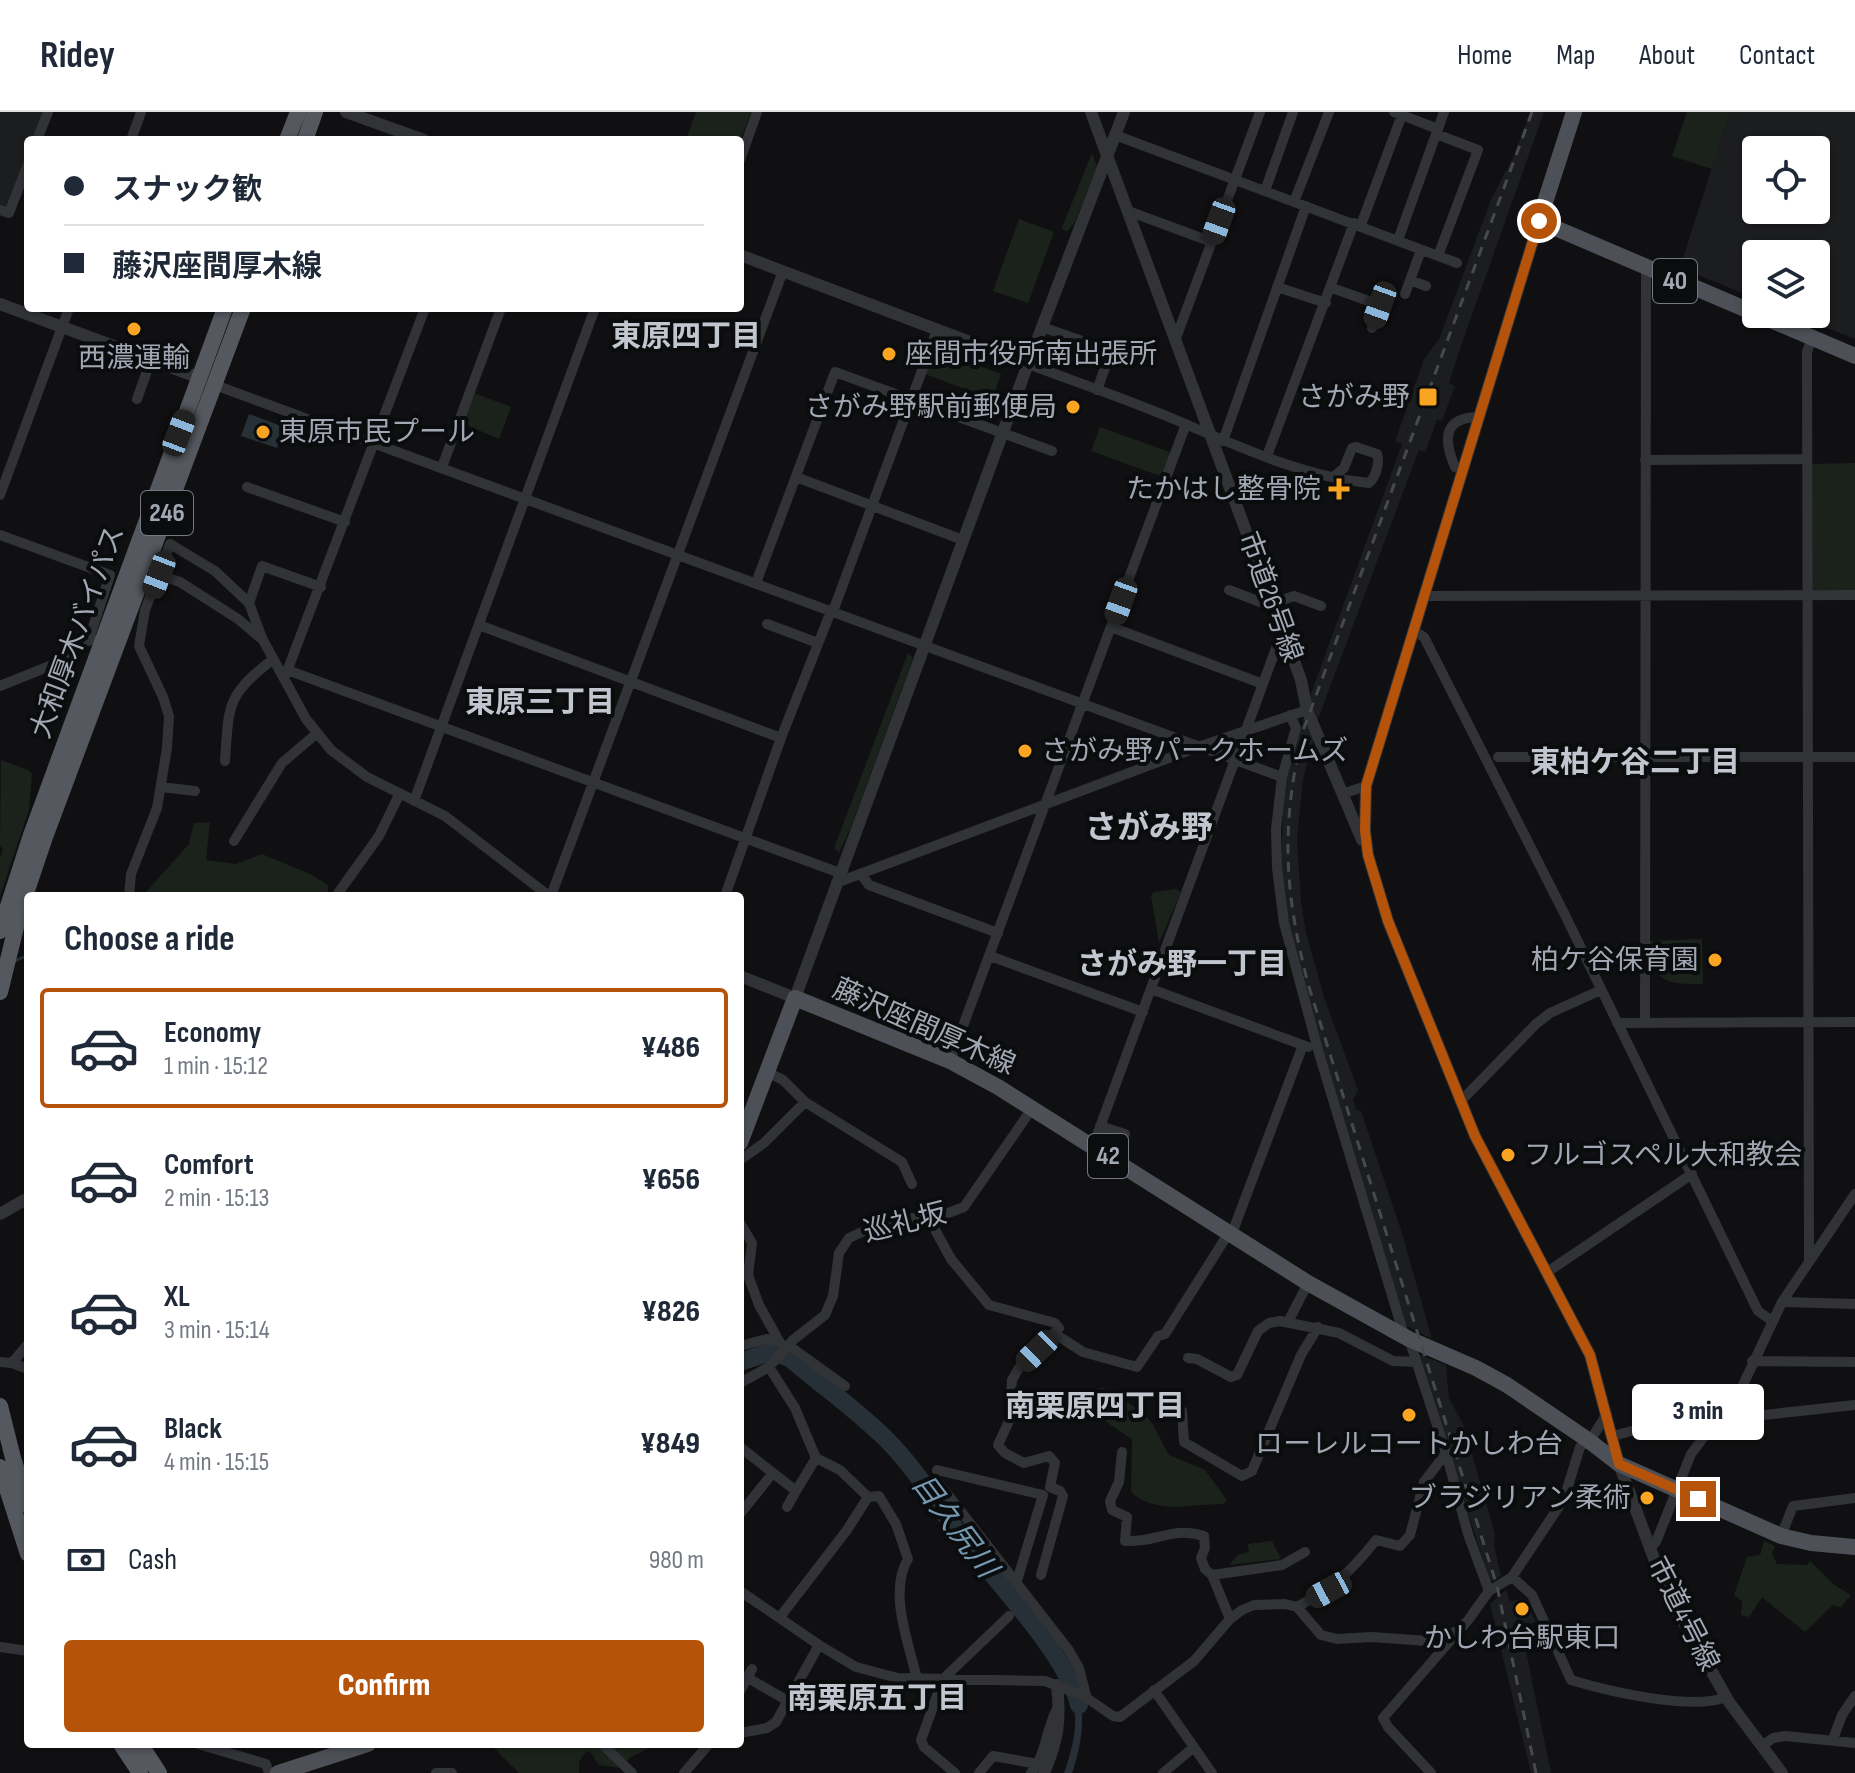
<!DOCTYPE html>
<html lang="en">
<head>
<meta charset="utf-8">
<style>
	body { margin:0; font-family:"Sofia Sans Condensed","Noto Sans JP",sans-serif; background:#f2f2f3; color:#1f2937; height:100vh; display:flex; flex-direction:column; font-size:30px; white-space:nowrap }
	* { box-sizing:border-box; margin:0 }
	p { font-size:26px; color:#747a83 }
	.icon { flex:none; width:44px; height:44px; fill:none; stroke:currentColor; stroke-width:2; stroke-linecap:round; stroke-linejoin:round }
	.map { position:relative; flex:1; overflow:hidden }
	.details { position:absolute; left:24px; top:780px; width:720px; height:856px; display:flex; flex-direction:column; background:#fff; border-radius:8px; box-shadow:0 2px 6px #0004 }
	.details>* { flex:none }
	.guide { position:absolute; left:24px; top:24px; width:720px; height:176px; border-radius:8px; box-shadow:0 2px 6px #0004; display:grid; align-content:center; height:176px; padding:0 40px; background:#fff }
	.buttons { position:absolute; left:1742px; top:24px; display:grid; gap:16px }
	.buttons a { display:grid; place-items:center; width:88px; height:88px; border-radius:8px; background:#fff; box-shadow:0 2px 6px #0004; font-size:40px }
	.end { position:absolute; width:36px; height:36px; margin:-18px; border:10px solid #b45309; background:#fff; box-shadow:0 0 0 4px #fff }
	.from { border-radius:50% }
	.bubble { position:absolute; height:56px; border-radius:8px; background:#fff; box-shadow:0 2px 6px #0004; font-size:26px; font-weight:800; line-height:56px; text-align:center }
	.car { position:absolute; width:24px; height:48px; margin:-24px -12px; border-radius:10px; box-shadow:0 0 6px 2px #0007; background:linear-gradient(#222 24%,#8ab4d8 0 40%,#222 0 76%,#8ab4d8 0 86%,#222 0) }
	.guide b { display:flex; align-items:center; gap:28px; height:76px; font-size:30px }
	.guide b+b { border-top:2px solid #e0e1e3 }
	.guide i { width:20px; height:20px; background:#1f2937 }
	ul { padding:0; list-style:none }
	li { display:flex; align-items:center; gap:24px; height:120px; margin:0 16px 12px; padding:0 24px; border:4px solid transparent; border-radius:8px }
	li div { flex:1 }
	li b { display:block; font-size:30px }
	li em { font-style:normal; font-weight:800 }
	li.on { border-color:#b45309 }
	li>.icon { width:72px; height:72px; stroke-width:1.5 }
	h2 { padding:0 40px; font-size:36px; line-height:96px }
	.pay { display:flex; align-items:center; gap:20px; height:88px; padding:0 40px; font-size:30px }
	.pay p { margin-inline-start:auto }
	.cta { display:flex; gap:16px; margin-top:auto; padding:16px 40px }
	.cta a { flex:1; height:92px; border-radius:8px; background:#b45309; color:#fff; font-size:32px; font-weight:800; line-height:92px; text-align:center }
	header { display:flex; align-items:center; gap:48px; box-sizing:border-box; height:112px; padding:0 40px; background:#fff; border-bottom:2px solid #e0e1e3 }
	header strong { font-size:38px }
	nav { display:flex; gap:44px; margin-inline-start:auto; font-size:28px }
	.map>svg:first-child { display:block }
	.built { fill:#1c1d1f; fill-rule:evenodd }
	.green { fill:#1b221b }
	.water { fill:#263036 }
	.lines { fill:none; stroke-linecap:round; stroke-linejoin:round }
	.stream { stroke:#263036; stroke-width:3 }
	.river { stroke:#263036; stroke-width:18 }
	.minor { stroke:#313337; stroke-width:10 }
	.tertiary { stroke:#313337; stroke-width:12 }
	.primary { stroke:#4d5056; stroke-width:16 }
	.trunk { stroke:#55585f; stroke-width:16 }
	.rail { stroke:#46494e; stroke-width:3; stroke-dasharray:10 8; stroke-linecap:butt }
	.route { stroke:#b45309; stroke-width:10 }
	.poi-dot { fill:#faa521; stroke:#0b0c0d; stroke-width:3 }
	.labels { text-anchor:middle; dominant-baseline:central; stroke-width:8; stroke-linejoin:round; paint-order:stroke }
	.shield { fill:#0b0c0d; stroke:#747982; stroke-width:2 }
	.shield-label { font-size:26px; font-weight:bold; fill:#a1a8b4 }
	.poi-label { font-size:28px; fill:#a1a8b4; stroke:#0b0c0d; text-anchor:end }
	.street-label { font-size:28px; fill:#a1a8b4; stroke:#0b0c0d }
	.neighbourhood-label { font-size:30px; font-weight:bold; fill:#c2c6cf; stroke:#0b0c0d }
	.water-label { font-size:30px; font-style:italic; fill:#7598b1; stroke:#0b0c0d }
	.quarter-label { font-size:32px; font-weight:bold; fill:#c2c6cf; stroke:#0b0c0d }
</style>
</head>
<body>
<header>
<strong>Ridey</strong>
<nav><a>Home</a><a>Map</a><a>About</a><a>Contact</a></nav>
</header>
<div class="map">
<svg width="1855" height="1661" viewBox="0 0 1855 1661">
	<rect width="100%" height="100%" fill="#101012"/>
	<path class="built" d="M0,0H44L33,28H28V43L9,94L5,96L0,94Z
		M1530,0H1544L1461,234L1449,271L1455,274L1442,309L1437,308L1425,340L1419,338L1318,607L1309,587L1402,332L1395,329L1424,247L1439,227L1492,85L1514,44Z
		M1730,0H1855V227L1792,202H1816V142H1756V187L1680,155ZM1756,38H1816V98H1756Z
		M1304,606L1314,627L1303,667L1297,726L1301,790L1306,821L1325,888L1358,978L1353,988L1356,998L1361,999L1401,1118L1432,1227L1405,1213L1289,825L1281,758L1283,697L1287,664Z
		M1418,1242L1446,1253L1449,1286L1464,1314L1495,1422L1494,1433L1501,1464L1490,1470Z
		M1506,1478L1510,1489L1524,1487L1536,1510L1521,1515L1551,1661H1531L1490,1492Z"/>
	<path class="green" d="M696,0H751L740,29L686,28Z
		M1687,0H1730L1712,57L1672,44Z
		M1092,41L1097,55L1075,110L1067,120L1062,117L1063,113Z
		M1019,107L1054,120L1028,191L993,179Z
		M933,238L1001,262L992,287L925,262Z
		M474,281L511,295L499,327L462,311Z
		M1100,315L1172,341L1163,365L1091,339Z
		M1855,351V479L1811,478V352Z
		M908,541L913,546L851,715L839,741L834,736Z
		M1,648L28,658L32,662L29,698L0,784V746L3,738L0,733Z
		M210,710L206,748L236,752L262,742L310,762L328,773V784H108L111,781L146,780L189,732L194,711Z
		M1176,777L1181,780L1159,831L1151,784L1154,780Z
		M1702,827L1703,872C1686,872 1661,874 1654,855H1649V829Z
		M1104,1276L1144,1301L1153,1313L1169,1343L1205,1358L1227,1388L1223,1392C1193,1392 1155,1403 1131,1380L1132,1327L1106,1310L1104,1301L1083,1294L1085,1278Z
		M1272,1429L1281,1447L1229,1453L1238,1443L1249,1440L1248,1432Z
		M1764,1429L1775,1434L1772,1442L1777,1452L1807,1453L1810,1449L1833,1472L1851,1483L1841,1495L1833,1493L1805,1520L1762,1485L1749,1505L1741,1503L1742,1489L1734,1483L1747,1445L1760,1443Z
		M490,1632H657L631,1645L620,1656L599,1653L590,1640L586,1639L579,1650V1661H519Z"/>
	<path class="water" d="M249,302L284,315L277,336L241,324Z
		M1067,1570L1079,1576C1085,1605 1082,1633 1072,1661H1064C1075,1630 1081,1601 1067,1570Z"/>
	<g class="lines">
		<path class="stream" d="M15,849L28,843"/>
		<path class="river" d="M740,1250L770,1240L790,1246C822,1274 857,1298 887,1328C913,1354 932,1385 954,1415C988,1461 1067,1541 1079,1593"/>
		<path class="minor" d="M1394,0L1438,17
			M1436,22L1478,38L1438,144
			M1115,23L1457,151
			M37,28L48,0
			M131,28L141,0
			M740,48L757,0
			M1265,79L1293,0
			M1294,90L1329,0
			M0,98L9,101L28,52
			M1128,99L1212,130
			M1361,113L1403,0
			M1398,128L1444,0
			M1410,168L1426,174
			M1277,175L1326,191
			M1332,176L1380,193L1372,216
			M1405,182L1421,138
			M1042,215L1111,239L1097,278
			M1176,226L1260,0
			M1028,252C1079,271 1132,289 1183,311C1242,336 1305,365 1369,371C1376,365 1380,350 1377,342L1356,335L1352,336L1344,356L1333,365
			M215,273L1282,665
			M137,287L151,248
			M1223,329L1306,94
			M1267,344L1354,111
			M1645,348L1807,347
			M442,355L501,196
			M1463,358L1455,355C1443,327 1443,305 1480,305
			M796,365L963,428
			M247,375L345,410
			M0,383L69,196
			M0,423L110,463L89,527
			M159,463L180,470L238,507L263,528L306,607L331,638L367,665L445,704L549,784
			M756,471L835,260L1052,339
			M1229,478L1268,493L1294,484L1321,494
			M1425,484L1855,483
			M767,512L818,531
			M479,513L781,626
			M1111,515L1263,572
			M1414,519L1424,525L1565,803L1758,1199L1771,1208
			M262,526L249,491L262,454L321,475
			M290,559L840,761
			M286,562L425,196
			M0,574L57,551L74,534L93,527
			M1290,603L1296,616L1282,665L1276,717L1277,756L1284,811L1318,938L1404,1223
			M1498,645H1855
			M225,649C229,593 226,584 272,548
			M161,675L195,679
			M1342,682L1366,674
			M414,689L595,196
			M234,729L282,651L316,622
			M861,762L869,773L998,821
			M836,771L1198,635L1307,598
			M129,784L131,762L157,696L167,636L169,604L163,585L139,534L145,498L170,432L215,459L249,491
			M336,784L379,724L400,681
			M551,784L783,159
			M725,784L781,626L831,499L835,494L937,218
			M990,844L1143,900
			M1151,877L1308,935
			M1645,910L1646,157
			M1617,911L1855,910
			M950,949L1186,312
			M767,960L783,968L805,990L902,1050L912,1072
			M1460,990L1536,912L1550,901L1601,878
			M1100,1014L1125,1022L1115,1048
			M1093,1034L1282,520
			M740,1048L764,1031L805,990
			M928,1105L951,1147L989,1193L1055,1211L1059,1216L1019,1256L1012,1268L1009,1309L998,1333L1005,1341L1024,1351L1049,1344L1055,1351L1050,1375L1060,1379L1063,1384L1041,1463
			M740,1111L752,1131L748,1163
			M1231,1124L1303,933
			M1809,1148L1807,240L1812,226
			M740,1160L748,1163L759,1193L779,1229
			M1546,1161L1692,1062
			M1782,1190L1855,1192
			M1288,1210L1308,1171
			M1055,1222L1083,1240L1137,1255L1158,1224L1165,1222L1228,1122
			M1409,1227L1446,1341L1468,1422L1489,1479
			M788,1233L845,1274
			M740,1234L767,1227L780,1230
			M1188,1246L1197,1247L1231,1265L1237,1263L1258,1219L1269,1211L1280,1209L1339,1221L1393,1249L1415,1250
			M1752,1249L1855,1250
			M0,1250L12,1251L28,1257
			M12,1251L28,1232
			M769,1255L795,1296L816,1346L796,1379
			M740,1271L769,1255L793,1228L825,1203L833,1184L839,1141L849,1126L881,1111L948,1101L964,1095L1033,995
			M1182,1299L1184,1330L1242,1364L1252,1359L1301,1243L1318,1215
			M1612,1324L1712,1299L1754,1304L1855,1293
			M740,1335L796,1379L787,1395
			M1122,1340L1119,1370L1110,1389L1112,1398L1127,1405L1125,1429C1159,1431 1169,1414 1204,1424L1205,1436L1201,1446L1205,1457L1212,1463L1230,1507
			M816,1346L840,1358L868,1385L879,1384L896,1412L908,1447C888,1480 909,1532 917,1567
			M937,1358L1043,1383L1016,1472
			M938,1370L1068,1537L1079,1556L1087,1587
			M740,1402L772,1362
			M1781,1424L1793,1394L1855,1386
			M1649,1437L1656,1430L1691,1342L1742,1275L1782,1190L1855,1082
			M1212,1463L1282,1453L1305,1440
			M1512,1465L1532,1483L1571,1568C1607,1579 1692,1599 1726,1585
			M740,1479L819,1533L856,1555L898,1566L1045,1569L1084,1584L1113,1604L1120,1605L1194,1549L1230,1507L1242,1498L1254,1493L1285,1492L1297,1495L1321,1523L1337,1527L1372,1525L1427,1529L1458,1519
			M1297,1495C1334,1475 1350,1461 1376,1428L1400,1434L1410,1423L1424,1370L1446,1341
			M780,1505L847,1418L868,1385
			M0,1535L28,1539
			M748,1566L788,1589
			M1154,1578L1212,1661
			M740,1579L752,1557
			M740,1621L767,1616L776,1610L819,1533
			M1833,1627L1842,1603L1855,1584
			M198,1632L266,1652L269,1661
			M602,1632L632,1661
			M1762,1634L1773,1626L1785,1624L1855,1631
			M436,1661H452
			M684,1661L709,1632
			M955,1661L924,1635L921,1628L943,1567L1009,1504
			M979,1661L993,1644L1038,1652
			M1031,1661C1047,1642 1046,1614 1059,1593
			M1163,1661L1194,1635
			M1431,1661L1388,1615L1383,1606L1469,1507L1489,1479L1512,1465L1564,1387L1580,1335L1593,1324L1607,1302"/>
		<path class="tertiary" d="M346,0L424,28
			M1091,0L1301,568L1307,598L1362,728
			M1539,109L1366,674L1365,719L1368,743L1388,809L1475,1024L1590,1243L1619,1352L1666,1479L1729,1590L1782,1661
			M740,143L1028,252
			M0,192L200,266
			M740,864L795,886L1028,252L1124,0
			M0,1102L28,1086
			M1044,1661C1058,1628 1061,1609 1057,1573"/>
		<path class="primary" d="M1574,0L1539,109L1855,244
			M740,1031L795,886L950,949L998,975L1308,1171L1409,1227L1476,1256L1507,1273L1588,1328L1619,1352L1781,1424L1811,1431L1855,1435
			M278,1661L368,1632"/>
		<path class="trunk" d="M287,28L298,0
			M305,28L315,0
			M0,819L31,723L225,196
			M0,880L20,799L45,725L243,196
			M0,1294L13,1346L28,1394
			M0,1355L28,1442
			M121,1632L140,1661
			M140,1632L159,1661"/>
		<path class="rail" d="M1532,0L1304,616C1280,712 1284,781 1309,875L1497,1474L1536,1661"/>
	</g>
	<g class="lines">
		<path class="route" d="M1539,109L1366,674L1365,719L1368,743L1388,809L1475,1024L1590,1243L1619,1352L1698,1387"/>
	</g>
	<g class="poi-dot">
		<circle cx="134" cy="217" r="8"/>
		<circle cx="889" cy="242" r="8"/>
		<rect x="1418" y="275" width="20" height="20" rx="4"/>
		<circle cx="1073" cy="295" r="8"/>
		<circle cx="263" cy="320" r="8"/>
		<path d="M1335 365h8v8h8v8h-8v8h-8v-8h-8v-8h8z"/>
		<circle cx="1025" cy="639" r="8"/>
		<circle cx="1715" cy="848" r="8"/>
		<circle cx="1508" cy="1043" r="8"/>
		<circle cx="1409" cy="1303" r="8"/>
		<circle cx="1647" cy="1386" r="8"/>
		<circle cx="1522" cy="1497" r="8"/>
	</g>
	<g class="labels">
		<g class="shield">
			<rect x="1653" y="147" width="44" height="44" rx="6"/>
			<rect x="141" y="379" width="52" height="44" rx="6"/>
			<rect x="1088" y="1022" width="40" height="44" rx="6"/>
		</g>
		<g class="shield-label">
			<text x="1675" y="169">40</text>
			<text x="167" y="401">246</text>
			<text x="1108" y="1044">42</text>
		</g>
		<g class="poi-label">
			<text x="905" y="242" text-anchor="start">座間市役所南出張所</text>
			<text x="134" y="246" text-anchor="middle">西濃運輸</text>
			<text x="1410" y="285">さがみ野</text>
			<text x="1057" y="295">さがみ野駅前郵便局</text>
			<text x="279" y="320" text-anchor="start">東原市民プール</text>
			<text x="1321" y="377">たかはし整骨院</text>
			<text x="1041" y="639" text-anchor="start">さがみ野パークホームズ</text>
			<text x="1699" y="848">柏ケ谷保育園</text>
			<text x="1524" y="1043" text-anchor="start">フルゴスペル大和教会</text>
			<text x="1409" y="1332" text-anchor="middle">ローレルコートかしわ台</text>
			<text x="1631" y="1386">ブラジリアン柔術</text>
			<text x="1522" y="1526" text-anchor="middle">かしわ台駅東口</text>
		</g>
		<g class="street-label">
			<text transform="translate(1270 485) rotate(70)">市道26号線</text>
			<text transform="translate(78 520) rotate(-70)">大和厚木バイパス</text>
			<text transform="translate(924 915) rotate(24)">藤沢座間厚木線</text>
			<text transform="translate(905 1111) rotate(-14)">巡礼坂</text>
			<text transform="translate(1683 1502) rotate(63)">市道4号線</text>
		</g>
		<g class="neighbourhood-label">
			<text x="686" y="225">東原四丁目</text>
			<text x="540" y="591">東原三丁目</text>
			<text x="1635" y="651">東柏ケ谷二丁目</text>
			<text x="1182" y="853">さがみ野一丁目</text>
			<text x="1095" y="1295">南栗原四丁目</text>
			<text x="877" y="1587">南栗原五丁目</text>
		</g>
		<g class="water-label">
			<text transform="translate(954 1414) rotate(53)">目久尻川</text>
		</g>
		<g class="quarter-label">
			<text x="1149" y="716">さがみ野</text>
		</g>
	</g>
</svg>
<div class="buttons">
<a><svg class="icon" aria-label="locate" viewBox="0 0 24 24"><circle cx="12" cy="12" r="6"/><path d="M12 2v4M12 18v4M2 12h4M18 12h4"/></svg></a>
<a><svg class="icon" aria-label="layers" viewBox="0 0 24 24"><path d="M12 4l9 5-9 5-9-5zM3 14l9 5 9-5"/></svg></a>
</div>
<i class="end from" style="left:1539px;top:109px"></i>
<i class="end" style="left:1698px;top:1387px"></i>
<div class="bubble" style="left:1632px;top:1272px;width:132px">3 min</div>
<i class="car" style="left:1219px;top:109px;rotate:200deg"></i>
<i class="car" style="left:1380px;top:193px;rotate:200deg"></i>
<i class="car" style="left:179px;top:321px;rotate:21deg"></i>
<i class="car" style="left:159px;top:463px;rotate:201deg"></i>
<i class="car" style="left:1121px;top:489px;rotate:200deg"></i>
<i class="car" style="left:1037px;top:1239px;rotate:226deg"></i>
<i class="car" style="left:1329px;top:1478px;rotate:242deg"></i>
<div class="guide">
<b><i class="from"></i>スナック歓</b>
<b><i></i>藤沢座間厚木線</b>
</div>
<section class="details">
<h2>Choose a ride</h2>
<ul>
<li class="on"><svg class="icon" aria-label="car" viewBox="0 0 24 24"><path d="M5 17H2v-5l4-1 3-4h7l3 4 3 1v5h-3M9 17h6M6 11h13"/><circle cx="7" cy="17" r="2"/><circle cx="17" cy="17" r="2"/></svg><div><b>Economy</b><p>1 min · 15:12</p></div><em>¥486</em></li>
<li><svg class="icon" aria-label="car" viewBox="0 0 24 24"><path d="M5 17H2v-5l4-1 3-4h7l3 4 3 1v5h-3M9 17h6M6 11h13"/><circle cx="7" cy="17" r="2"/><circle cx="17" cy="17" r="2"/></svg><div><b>Comfort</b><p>2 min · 15:13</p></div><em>¥656</em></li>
<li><svg class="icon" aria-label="car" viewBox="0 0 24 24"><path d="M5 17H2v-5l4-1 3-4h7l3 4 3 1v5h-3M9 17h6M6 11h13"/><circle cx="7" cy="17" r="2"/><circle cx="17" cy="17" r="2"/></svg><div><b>XL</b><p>3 min · 15:14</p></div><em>¥826</em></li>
<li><svg class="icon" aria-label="car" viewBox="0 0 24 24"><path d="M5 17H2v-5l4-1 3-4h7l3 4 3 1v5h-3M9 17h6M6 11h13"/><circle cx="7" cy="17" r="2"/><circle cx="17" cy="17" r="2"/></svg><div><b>Black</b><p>4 min · 15:15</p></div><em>¥849</em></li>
</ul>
<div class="pay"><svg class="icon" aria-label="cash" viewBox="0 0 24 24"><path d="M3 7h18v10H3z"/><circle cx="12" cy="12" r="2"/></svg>Cash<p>980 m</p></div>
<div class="cta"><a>Confirm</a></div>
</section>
</div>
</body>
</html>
